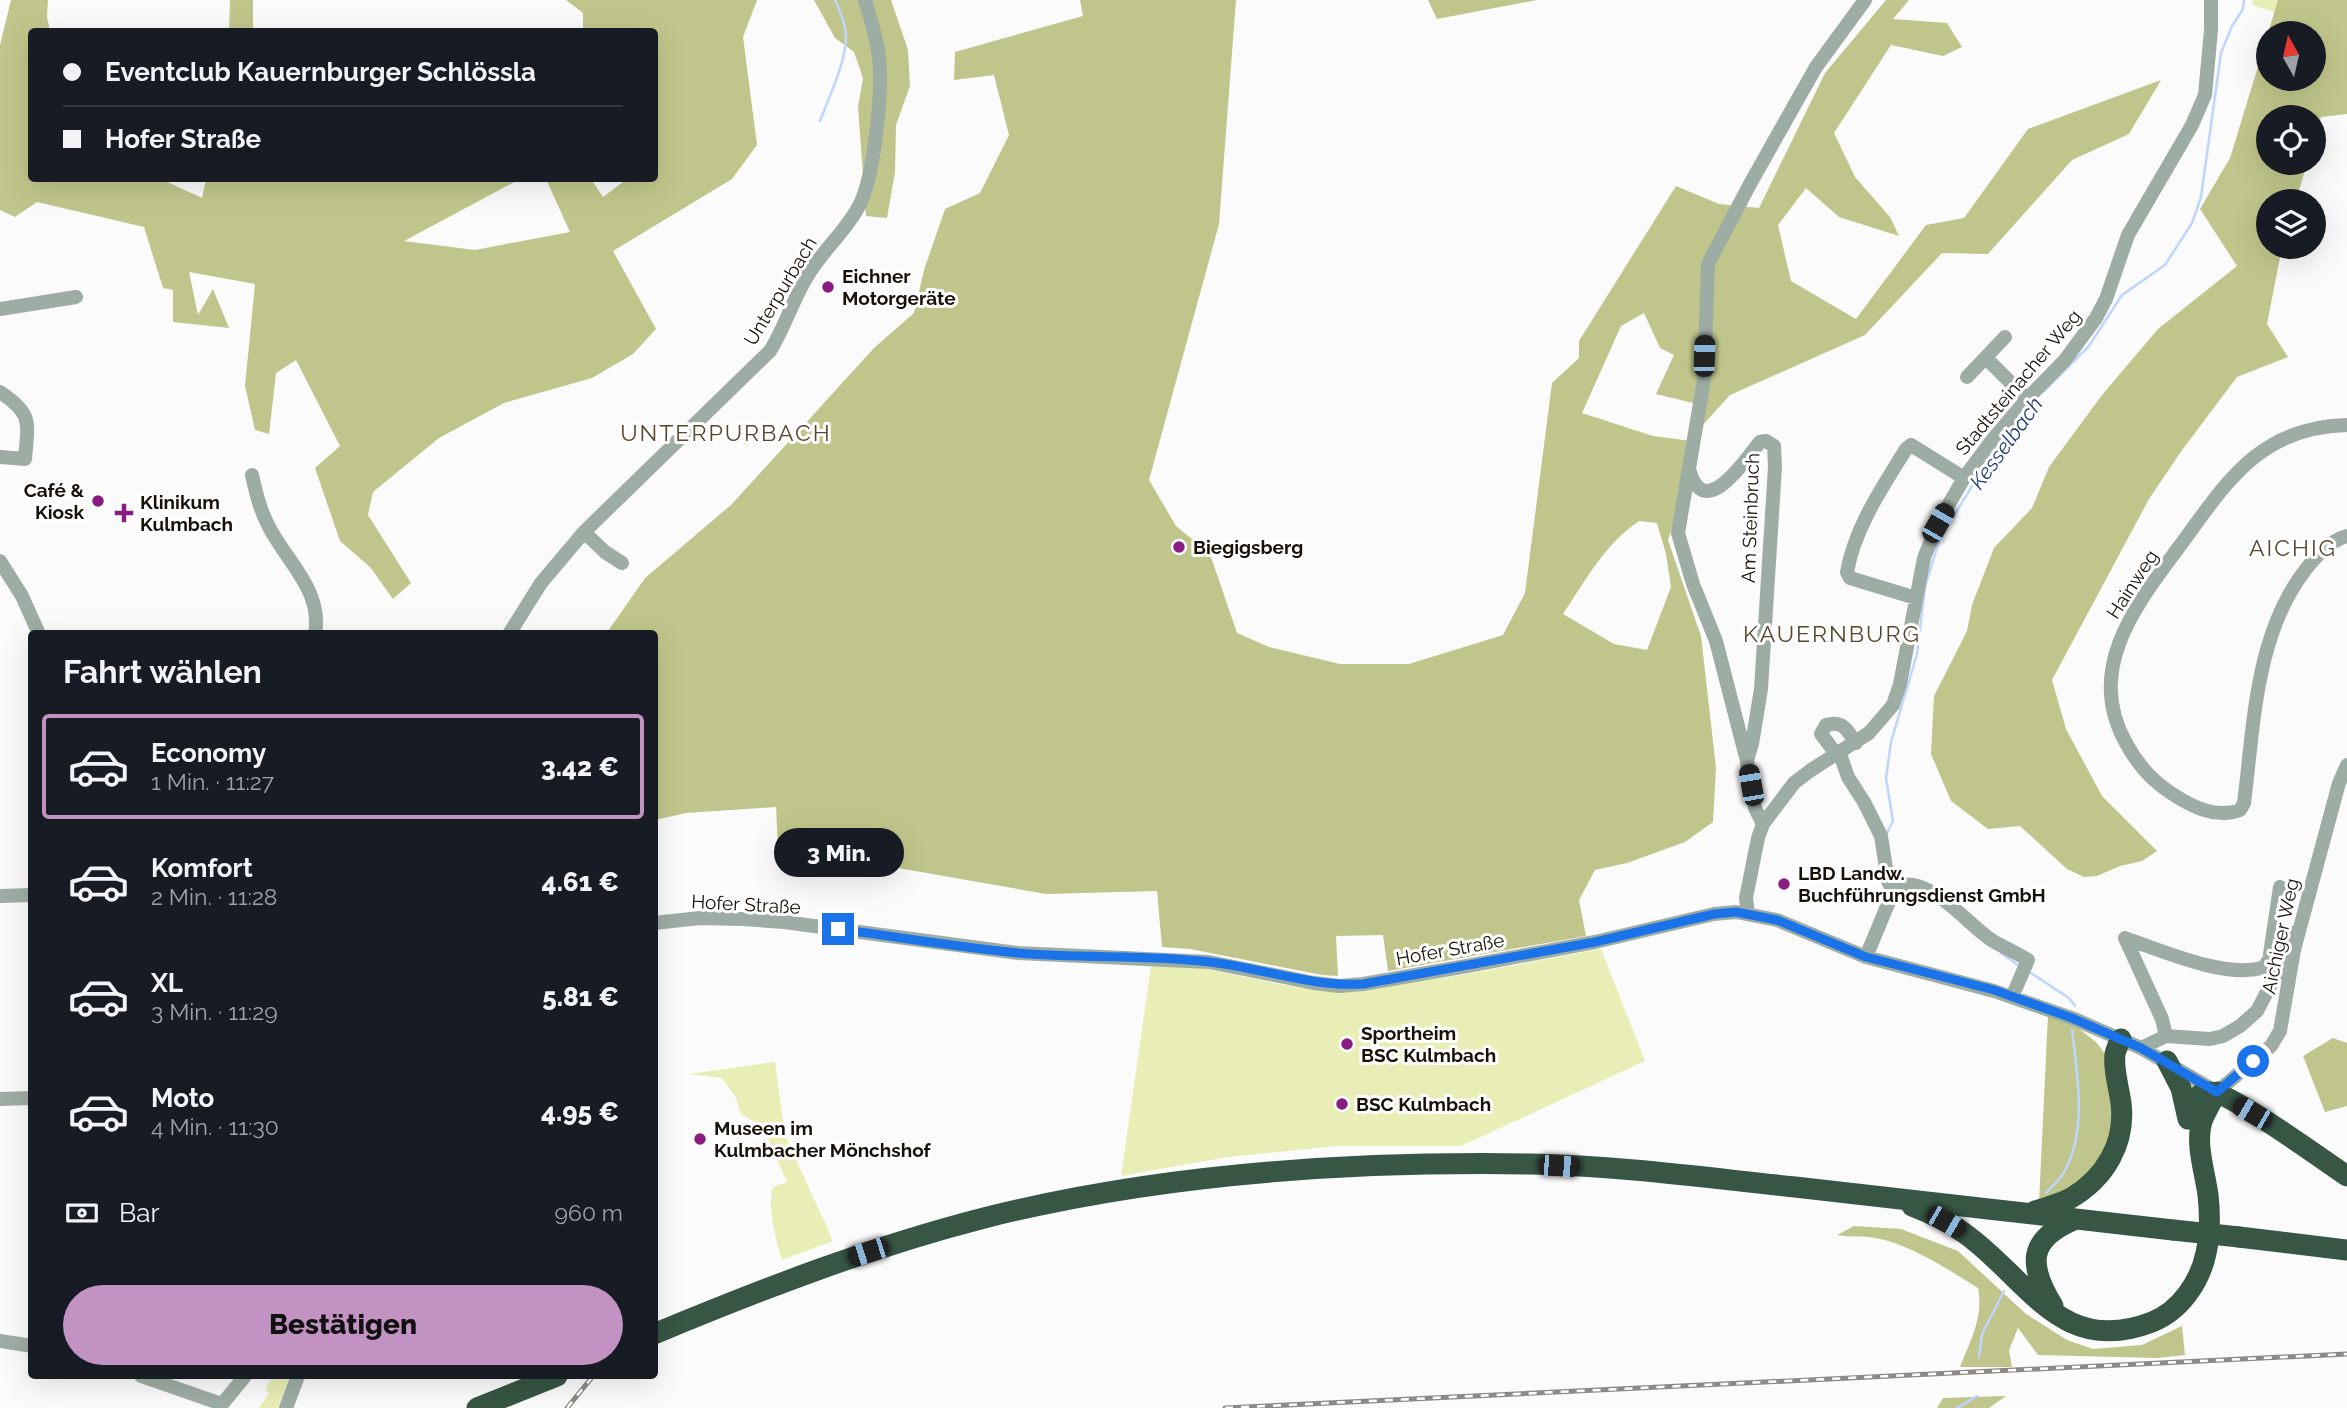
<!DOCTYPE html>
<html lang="de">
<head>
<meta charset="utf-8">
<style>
	body { margin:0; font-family:Raleway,sans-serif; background:#20242c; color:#f1f3f6; height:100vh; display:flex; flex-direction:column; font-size:26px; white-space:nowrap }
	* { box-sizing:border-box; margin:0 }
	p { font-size:23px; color:#9ea1a6 }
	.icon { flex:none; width:38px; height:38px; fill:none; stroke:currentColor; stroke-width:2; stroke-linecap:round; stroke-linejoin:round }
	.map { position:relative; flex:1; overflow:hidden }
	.details { position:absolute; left:28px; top:630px; width:630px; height:749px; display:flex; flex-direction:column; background:#171b24; border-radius:7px; box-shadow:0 7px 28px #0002 }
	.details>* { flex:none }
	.banner { position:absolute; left:28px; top:28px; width:630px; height:154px; border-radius:7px; box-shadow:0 7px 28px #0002; display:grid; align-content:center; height:154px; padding:0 35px; background:#171b24 }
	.needle { width:46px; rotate:352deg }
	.fabs { position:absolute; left:2256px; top:21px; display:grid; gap:14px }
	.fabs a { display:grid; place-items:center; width:70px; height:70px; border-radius:50%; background:#171b24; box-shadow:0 7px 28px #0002; font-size:35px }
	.end { position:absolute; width:32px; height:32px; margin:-16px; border:9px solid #1a73e8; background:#fff; box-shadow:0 0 0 4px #fff }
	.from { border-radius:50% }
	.bubble { position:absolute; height:49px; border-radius:24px; background:#171b24; box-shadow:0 7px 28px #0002; font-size:23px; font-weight:800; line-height:49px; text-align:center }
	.car { position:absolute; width:21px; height:42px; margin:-21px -10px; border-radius:9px; box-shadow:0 0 5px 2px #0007; background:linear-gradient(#222 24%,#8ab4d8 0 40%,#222 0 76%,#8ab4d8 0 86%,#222 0) }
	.banner b { display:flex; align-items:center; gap:24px; height:66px; font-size:26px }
	.banner b+b { border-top:2px solid #363941 }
	.banner i { width:18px; height:18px; background:#f1f3f6 }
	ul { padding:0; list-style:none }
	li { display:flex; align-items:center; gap:21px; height:105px; margin:0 14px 10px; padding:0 21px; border:4px solid transparent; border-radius:7px }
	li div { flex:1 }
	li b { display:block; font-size:26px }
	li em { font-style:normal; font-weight:800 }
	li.selected { border-color:#c293c2 }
	li>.icon { width:63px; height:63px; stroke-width:1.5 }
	h2 { padding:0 35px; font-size:32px; line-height:84px }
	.pay { display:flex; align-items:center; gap:18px; height:77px; padding:0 35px; font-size:26px }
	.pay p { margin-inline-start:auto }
	.primary-button { display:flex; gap:14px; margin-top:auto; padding:14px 35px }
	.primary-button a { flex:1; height:80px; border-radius:42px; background:#c293c2; color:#111; font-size:28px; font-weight:800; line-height:80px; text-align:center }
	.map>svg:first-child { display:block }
	.green { fill:#e8eeb5 }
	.forest { fill:#c0c68b; fill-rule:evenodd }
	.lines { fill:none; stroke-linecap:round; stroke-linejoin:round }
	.stream { stroke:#bfd4fe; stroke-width:2.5 }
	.minor { stroke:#9eada4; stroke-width:14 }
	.highway { stroke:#375643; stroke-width:21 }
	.rail-casing { stroke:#8d8984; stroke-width:5 }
	.rail { stroke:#fff; stroke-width:2.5; stroke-dasharray:8; stroke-linecap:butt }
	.highway-bridge { stroke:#375643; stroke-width:21 }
	.route { stroke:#1a73e8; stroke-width:9 }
	.poi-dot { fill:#891d82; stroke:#fff; stroke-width:2.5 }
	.labels { text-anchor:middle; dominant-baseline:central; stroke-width:6; stroke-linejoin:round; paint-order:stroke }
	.poi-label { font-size:19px; font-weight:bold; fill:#191107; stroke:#fff; text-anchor:start }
	.street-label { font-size:19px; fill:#191107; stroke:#fff }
	.water-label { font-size:21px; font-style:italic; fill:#1e3873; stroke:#fff }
	.quarter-label { font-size:23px; letter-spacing:2px; fill:#5a462c; stroke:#fff }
</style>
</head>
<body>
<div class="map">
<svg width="2347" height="1408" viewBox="0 0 2347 1408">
	<rect width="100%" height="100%" fill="#fbfbfb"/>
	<path class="green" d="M2253,0H2278L2275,12L2252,5Z
		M1601,949L1645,1061L1461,1146H1336L1228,1157L1121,1176L1151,966L1203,968L1278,984L1339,992L1456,976Z
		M775,1062L785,1135L833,1241L782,1260C776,1242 767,1205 773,1187L787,1182L763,1127L741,1114L736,1098L722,1078L688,1074Z
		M273,1376H291L278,1408H259L269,1393L265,1390Z"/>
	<path class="forest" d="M11,0H48L47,17L50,31L32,32V178L161,179L202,198L206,179H520L404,241L475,250L570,232L546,179H591L603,197L627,179L654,178L655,117L658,103L655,99L654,32L583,31V13L566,0H757L743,37L757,145L732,179L613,251L656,329L633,354L592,378L504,403L439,438L373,492L368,515L411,583L393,599L370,567L340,541L315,468L340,446L296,360L276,373L269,434L255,430L245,386L255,284L189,272L198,315L213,289L229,328L173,322V290L163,288L144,227L37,202L15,217L0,210V45Z
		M230,0H253V31H229Z
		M814,0H891L908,50L910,86L896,125L895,172L887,218L866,216L858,107L863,78L854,52L835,38Z
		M1080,0H1236L1219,224L1149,480L1176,526L1210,554L1237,633L1269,647L1340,664H1409L1503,635L1525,593L1552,383L1579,358V341L1676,186L1719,204L1759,208L1825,73L1886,0H1909L1893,19L1947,23L1962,47L1943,56L1891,45L1834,133L1855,177L1890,217L1899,236L1839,217L1806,188L1778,225L1791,281L1856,319L1926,225L1964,218L2028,129L2161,80L2129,134L2072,160L1988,254L1942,253L1865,335L1730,395L1701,427L1677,513L1668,540L1701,636L1716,768L1713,822L1685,842L1627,863L1595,870L1579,900L1586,936L1388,971L1383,935L1336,936L1338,976L1322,975L1190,949L1162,947L1157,891L1046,894L778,847L776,807L686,813L655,820L654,634H606L645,578L731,505L874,348L914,313L924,270L945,209L980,193L1009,135L994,75L954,80L955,52L1083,16ZM1644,313L1660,348L1674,355L1656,394L1697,404L1691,441L1653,436L1582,413L1621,326ZM1639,521L1657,523L1666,554L1671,587L1647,650L1614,644L1563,614C1585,581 1605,544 1639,521Z
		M1428,0H1537L1437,19Z
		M2278,0H2347V114L2321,117L2314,141V117H2268V163H2307L2296,201H2268V247H2282L2267,324L2288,357L2237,377L2180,453L2149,499L2052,680L2066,729L2102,796L2157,851L2142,861L2120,866L2097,876L2084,877L2067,869L2020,826L1988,829L1951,801L1931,754L1934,696L1967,631L1972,605L1994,548L2032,508L2049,467L2102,395L2158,329L2237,266L2200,209L2230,158L2268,34V79H2314V33H2268Z
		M2048,1015L2078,1028L2096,1042L2106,1055L2113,1072L2111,1146L2074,1189L2039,1203Z
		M2333,1038L2347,1043V1106L2325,1112L2303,1056Z
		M1854,1226L1901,1229L1958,1251L2026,1314L2067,1340L2093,1349L2142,1345L2182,1326L2185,1355L2157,1358L2038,1355L2018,1328L2009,1350L2012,1367H1960C1970,1341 1984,1317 1978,1288C1949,1270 1910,1244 1875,1238C1863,1235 1850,1238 1837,1235Z
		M2006,1396L1989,1408H1937L1943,1398Z"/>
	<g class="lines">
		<path class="stream" d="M820,121C829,97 846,62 846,37C846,24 840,12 835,0
			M2044,391L2089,346L2122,295L2165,265L2192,223L2201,197L2221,53L2232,26L2243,9L2244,0
			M1886,835L1893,821L1886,778L1891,742L1917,654L1925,587L1940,538L1984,467L2012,428
			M1910,891L1927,897
			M2001,953L2019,966
			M2028,971L2069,998L2075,1006
			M2046,1193C2052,1186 2060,1180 2064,1172C2088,1130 2077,1075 2072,1030
			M1979,1357L1982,1334L2004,1291
			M1957,1408L1977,1396"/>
		<path class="minor" d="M0,309L76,297
			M1986,358L2027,399
			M1967,377L2005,337
			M0,392C33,414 28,422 25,459L0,457
			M2347,425C2259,427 2226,483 2179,547C2137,604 2084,669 2126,743C2137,764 2151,780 2171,793C2192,807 2216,819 2240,810L2244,803C2254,725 2255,634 2306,569C2317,555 2330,541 2347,536
			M1690,472C1705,522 1746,459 1760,442L1766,441L1774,446L1775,467L1761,689L1752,744L1747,760
			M252,475C256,493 260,510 269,527C287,562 323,591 315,634
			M584,532L605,552L622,563
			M0,561L22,596L39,634
			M1916,598L1850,578L1847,572C1855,527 1882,488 1906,449L1911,445L1964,478
			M509,634L541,583L584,532L770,351C785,327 793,299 808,275C823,250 846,231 859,206C874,179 883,89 879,57C877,38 870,19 865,0
			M1840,754L1848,777L1864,802L1881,836L1888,881L1893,891
			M1837,755L1821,734L1826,725C1843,720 1847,730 1856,743
			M1763,824L1755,808L1747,761L1716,641L1693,584L1678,533L1704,380L1708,264L1750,184L1816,67L1865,0
			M0,896L32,895
			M1748,913L1746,898L1758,838L1763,824L1794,783L1811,770L1869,733L1893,705L1900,684L1924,558L1938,523L1964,478L1993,439L2027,399L2065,360L2096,318L2106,299L2128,235L2192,125L2205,95L2211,30V0
			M654,923L700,918L743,919L784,922L1018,953L1209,962L1314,983L1339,986L1363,984L1467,966L1595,942L1714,914L1736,912L1777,920L1866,957L1994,991L2072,1018L2141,1048L2217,1092L2271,1046L2280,1031L2294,950L2339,783L2347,765
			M2125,938C2160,950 2228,980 2264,967C2275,952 2281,936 2299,931
			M2125,938L2162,1019L2166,1036
			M2270,954L2280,887
			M1866,957L1895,887C1929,872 1968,926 1993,941C2005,948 2017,953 2028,960L2012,997
			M2141,1048L2166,1036L2210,1039L2223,1036L2240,1026L2257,1011L2279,969L2293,951
			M0,1099L32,1098
			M0,1341L32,1346
			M141,1376L222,1404
			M219,1408L245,1376
			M286,1408L298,1376"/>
		<path class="highway" d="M2167,1061L2181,1088L2188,1119
			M2187,1114C2191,1104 2196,1093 2208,1092C2226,1089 2326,1162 2347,1176
			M1912,1206C1930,1213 1949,1222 1964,1233C2027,1277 2060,1358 2152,1322C2180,1311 2200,1282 2206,1253C2210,1235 2210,1213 2208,1195C2205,1172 2195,1144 2202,1121C2206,1111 2212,1101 2217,1092
			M2035,1211C2047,1207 2060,1204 2071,1198C2105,1178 2126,1143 2121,1103C2119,1088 2113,1069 2115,1054C2116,1049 2119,1043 2121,1039
			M2239,1237L2347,1250
			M2053,1306C2028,1265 2027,1239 2076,1219
			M654,1334C762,1289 871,1247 984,1218C1162,1173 1349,1161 1532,1164C1620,1166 1708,1178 1795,1187C1921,1201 2047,1216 2173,1230
			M477,1408L557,1376"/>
		<g class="rail-casing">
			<path id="rail" d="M567,1408L593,1376
				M1225,1408L2347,1354"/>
		</g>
		<use href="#rail" class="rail"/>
		<path class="highway-bridge" d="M2173,1230L2239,1237"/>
	</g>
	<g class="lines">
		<path class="route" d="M838,929C898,937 958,947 1018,953C1082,959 1147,954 1210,962C1262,968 1310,987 1363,984L1595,942L1714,914L1736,912L1777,920L1866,957L1994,990L2072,1018L2141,1048L2217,1092L2253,1061"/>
	</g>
	<g class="poi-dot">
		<circle cx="828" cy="287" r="7"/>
		<circle cx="98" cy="501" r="7"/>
		<path d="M120.5 502.5h7v7h7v7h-7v7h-7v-7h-7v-7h7z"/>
		<circle cx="1179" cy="547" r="7"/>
		<circle cx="1784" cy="884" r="7"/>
		<circle cx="1347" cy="1044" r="7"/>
		<circle cx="1342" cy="1104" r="7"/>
		<circle cx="700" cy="1139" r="7"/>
	</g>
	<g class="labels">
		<g class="poi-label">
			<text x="842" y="276">Eichner<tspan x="842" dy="22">Motorgeräte</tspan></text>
			<text x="84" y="490" text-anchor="end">Café &amp;<tspan x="84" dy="22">Kiosk</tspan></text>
			<text x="140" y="502">Klinikum<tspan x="140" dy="22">Kulmbach</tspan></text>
			<text x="1193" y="547">Biegigsberg</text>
			<text x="1798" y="873">LBD Landw.<tspan x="1798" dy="22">Buchführungsdienst GmbH</tspan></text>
			<text x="1361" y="1033">Sportheim<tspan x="1361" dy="22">BSC Kulmbach</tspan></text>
			<text x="1356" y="1104">BSC Kulmbach</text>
			<text x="714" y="1128">Museen im<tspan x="714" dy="22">Kulmbacher Mönchshof</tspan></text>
		</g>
		<g class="street-label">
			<text transform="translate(780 291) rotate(-59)">Unterpurbach</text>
			<text transform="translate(2018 382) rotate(-50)">Stadtsteinacher Weg</text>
			<text transform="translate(1750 518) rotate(-88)">Am Steinbruch</text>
			<text transform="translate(2132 584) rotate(-57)">Hainweg</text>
			<text transform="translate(746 904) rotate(3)">Hofer Straße</text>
			<text transform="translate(2280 936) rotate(-78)">Aichiger Weg</text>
			<text transform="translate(1450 949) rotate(-10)">Hofer Straße</text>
		</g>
		<g class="water-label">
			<text transform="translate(2006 443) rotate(-54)">Kesselbach</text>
		</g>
		<g class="quarter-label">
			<text x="726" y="432">UNTERPURBACH</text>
			<text x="2293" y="547">AICHIG</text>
			<text x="1832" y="633">KAUERNBURG</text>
		</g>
	</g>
</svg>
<div class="fabs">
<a><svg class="needle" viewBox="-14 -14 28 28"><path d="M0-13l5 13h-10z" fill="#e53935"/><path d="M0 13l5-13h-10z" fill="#9ea1a6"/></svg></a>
<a><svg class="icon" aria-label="locate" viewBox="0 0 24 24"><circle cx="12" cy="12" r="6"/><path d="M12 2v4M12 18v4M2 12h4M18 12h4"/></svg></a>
<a><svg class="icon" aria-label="layers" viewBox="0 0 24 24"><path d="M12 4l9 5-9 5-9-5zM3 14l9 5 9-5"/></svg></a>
</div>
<i class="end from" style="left:2253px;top:1061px"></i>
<i class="end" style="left:838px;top:929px"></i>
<div class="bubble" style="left:774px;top:828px;width:130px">3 Min.</div>
<i class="car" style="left:1704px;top:356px;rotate:2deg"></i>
<i class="car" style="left:1938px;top:523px;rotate:30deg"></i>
<i class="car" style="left:1751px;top:785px;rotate:350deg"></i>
<i class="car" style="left:2252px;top:1113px;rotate:300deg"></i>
<i class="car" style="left:1559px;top:1166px;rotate:93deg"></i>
<i class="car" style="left:1946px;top:1222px;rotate:120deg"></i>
<i class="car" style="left:868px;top:1252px;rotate:252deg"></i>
<div class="banner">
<b><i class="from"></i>Eventclub Kauernburger Schlössla</b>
<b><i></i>Hofer Straße</b>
</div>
<section class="details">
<h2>Fahrt wählen</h2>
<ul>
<li class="selected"><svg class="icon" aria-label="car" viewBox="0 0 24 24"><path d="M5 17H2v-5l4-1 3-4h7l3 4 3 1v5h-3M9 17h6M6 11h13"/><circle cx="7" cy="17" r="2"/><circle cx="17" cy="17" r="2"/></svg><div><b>Economy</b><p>1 Min. · 11:27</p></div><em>3.42 €</em></li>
<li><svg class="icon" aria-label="car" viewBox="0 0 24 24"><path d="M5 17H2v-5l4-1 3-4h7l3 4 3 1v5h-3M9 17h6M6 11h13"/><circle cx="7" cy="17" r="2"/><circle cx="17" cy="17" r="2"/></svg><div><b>Komfort</b><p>2 Min. · 11:28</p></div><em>4.61 €</em></li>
<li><svg class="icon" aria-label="car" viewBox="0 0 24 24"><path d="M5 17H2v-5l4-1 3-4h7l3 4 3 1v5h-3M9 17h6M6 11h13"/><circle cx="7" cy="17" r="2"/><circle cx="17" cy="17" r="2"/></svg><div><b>XL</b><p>3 Min. · 11:29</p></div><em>5.81 €</em></li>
<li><svg class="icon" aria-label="car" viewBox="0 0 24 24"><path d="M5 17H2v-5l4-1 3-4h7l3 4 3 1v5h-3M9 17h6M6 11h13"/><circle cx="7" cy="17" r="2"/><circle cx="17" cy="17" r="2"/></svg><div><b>Moto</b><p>4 Min. · 11:30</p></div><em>4.95 €</em></li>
</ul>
<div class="pay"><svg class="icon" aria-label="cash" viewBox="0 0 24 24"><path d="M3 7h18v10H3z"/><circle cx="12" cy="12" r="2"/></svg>Bar<p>960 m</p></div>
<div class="primary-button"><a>Bestätigen</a></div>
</section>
</div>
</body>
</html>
